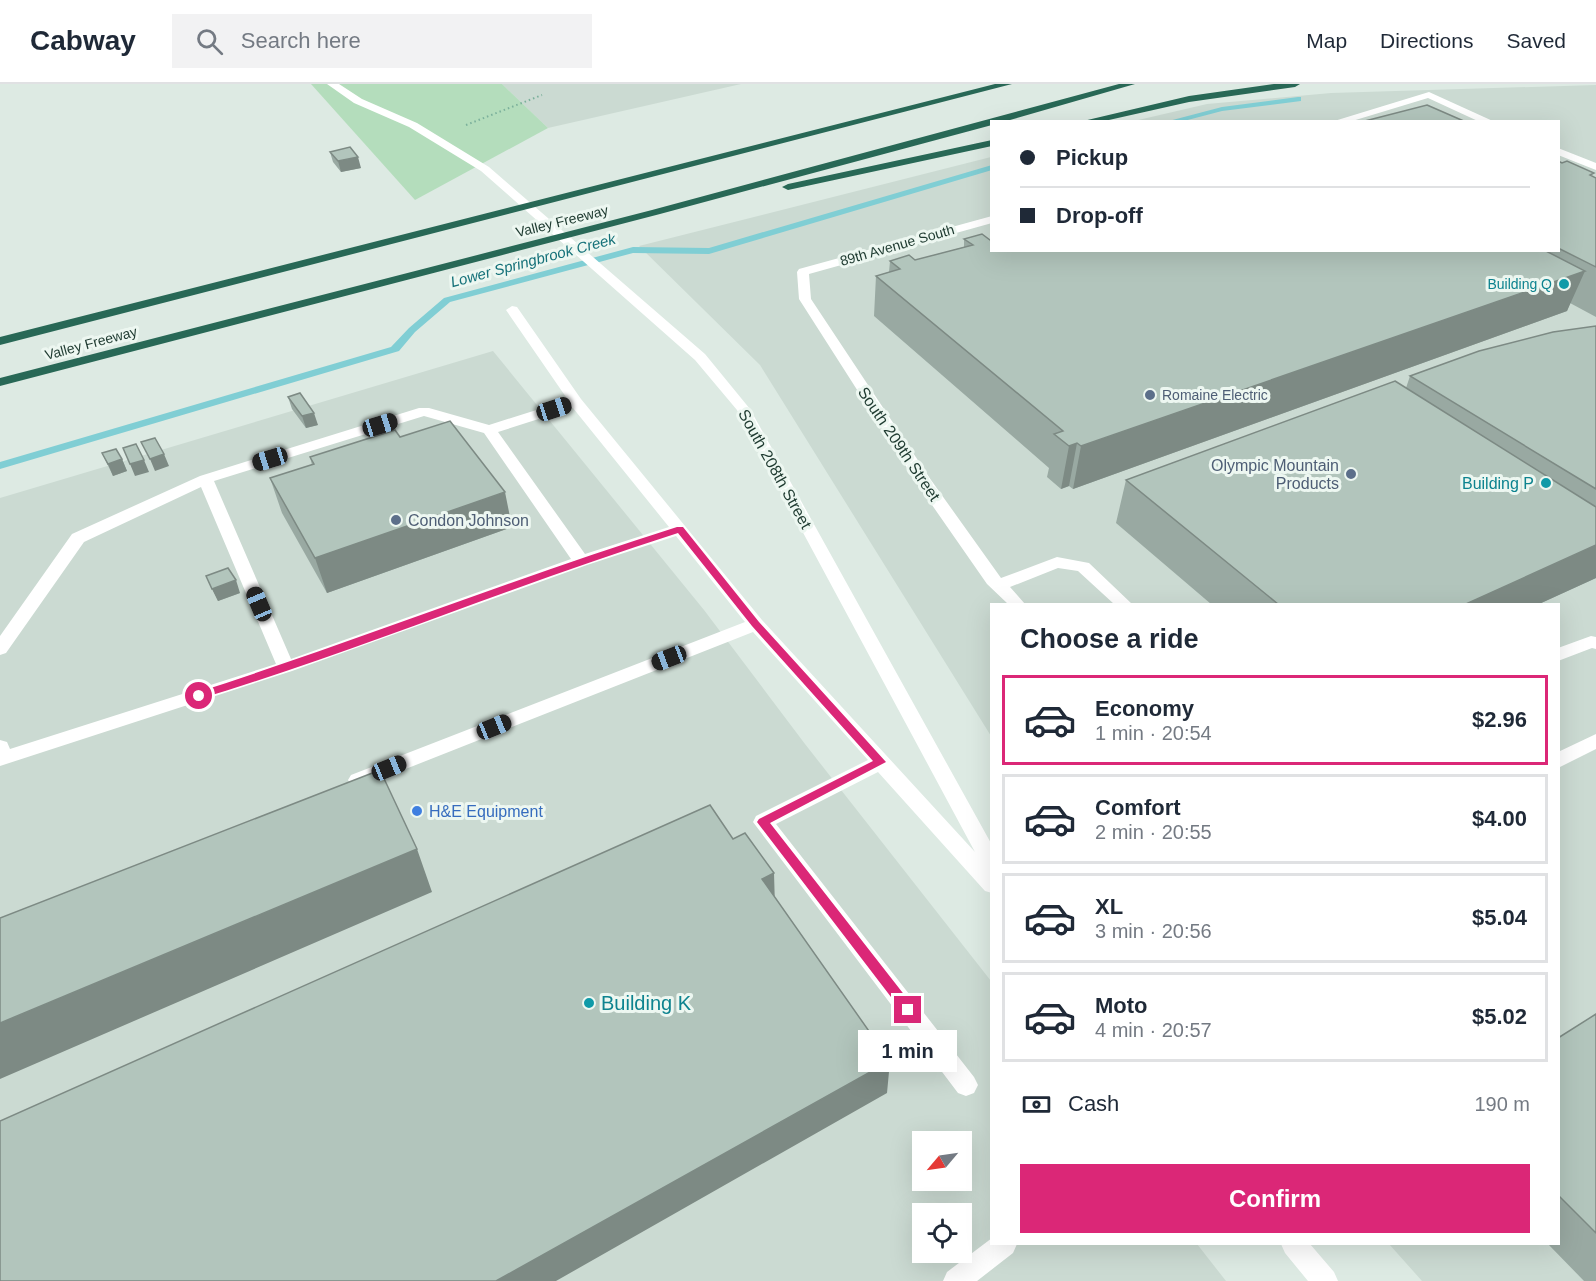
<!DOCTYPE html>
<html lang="en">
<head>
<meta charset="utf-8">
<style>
	body { margin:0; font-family:Arial,sans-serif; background:#f2f2f3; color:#1f2937; height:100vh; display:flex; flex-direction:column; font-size:22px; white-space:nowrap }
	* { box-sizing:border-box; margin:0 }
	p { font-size:20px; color:#747a83 }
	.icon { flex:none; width:33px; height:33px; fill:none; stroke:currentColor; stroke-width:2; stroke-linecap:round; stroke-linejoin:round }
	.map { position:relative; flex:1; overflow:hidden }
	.sheet { position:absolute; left:990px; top:519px; width:570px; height:642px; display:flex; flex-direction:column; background:#fff; border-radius:0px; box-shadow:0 6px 24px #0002 }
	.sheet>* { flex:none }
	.banner { position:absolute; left:990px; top:36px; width:570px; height:132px; border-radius:0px; box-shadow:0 6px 24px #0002; display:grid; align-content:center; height:132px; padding:0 30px; background:#fff }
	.needle { width:39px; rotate:241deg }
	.tools { position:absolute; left:912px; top:1047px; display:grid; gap:12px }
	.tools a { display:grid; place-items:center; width:60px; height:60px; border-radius:0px; background:#fff; box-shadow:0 6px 24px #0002; font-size:30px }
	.end { position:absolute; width:27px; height:27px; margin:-14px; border:8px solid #db2777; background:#fff; box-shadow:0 0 0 3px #fff }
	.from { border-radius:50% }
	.bubble { position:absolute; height:42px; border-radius:0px; background:#fff; box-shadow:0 6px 24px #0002; font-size:20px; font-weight:700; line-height:42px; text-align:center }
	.car { position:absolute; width:18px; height:36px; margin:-18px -9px; border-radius:8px; box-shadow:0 0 4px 2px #0007; background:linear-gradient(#222 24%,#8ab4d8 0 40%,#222 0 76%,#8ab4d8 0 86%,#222 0) }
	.banner b { display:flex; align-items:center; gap:21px; height:57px; font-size:22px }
	.banner b+b { border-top:2px solid #e0e1e3 }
	.banner i { width:15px; height:15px; background:#1f2937 }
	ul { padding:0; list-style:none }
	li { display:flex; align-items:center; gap:18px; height:90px; margin:0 12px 9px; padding:0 18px; border:3px solid #e0e1e3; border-radius:0px }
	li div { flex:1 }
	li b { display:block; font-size:22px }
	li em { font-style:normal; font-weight:700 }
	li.on { border-color:#db2777 }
	li>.icon { width:54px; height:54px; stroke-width:1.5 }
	h2 { padding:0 30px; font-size:27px; line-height:72px }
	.pay { display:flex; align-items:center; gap:15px; height:66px; padding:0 30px; font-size:22px }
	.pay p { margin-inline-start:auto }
	.cta { display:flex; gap:12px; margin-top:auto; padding:12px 30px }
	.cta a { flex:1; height:69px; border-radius:0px; background:#db2777; color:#fff; font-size:24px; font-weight:700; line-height:69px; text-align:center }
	header { display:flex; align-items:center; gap:36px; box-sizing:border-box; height:84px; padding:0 30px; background:#fff; border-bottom:2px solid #e0e1e3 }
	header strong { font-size:28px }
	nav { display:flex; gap:33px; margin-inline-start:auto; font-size:21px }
	.search { width:420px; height:54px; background:#f2f2f3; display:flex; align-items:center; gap:15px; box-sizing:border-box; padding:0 21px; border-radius:0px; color:#747a83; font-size:22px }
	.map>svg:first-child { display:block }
	.built { fill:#cbdad2; fill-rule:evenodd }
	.green { fill:#b4ddbc }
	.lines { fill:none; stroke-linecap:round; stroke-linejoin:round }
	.stream { fill:#80ced4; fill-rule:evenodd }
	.path { stroke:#7bb09b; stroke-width:2; stroke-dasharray:1.5 3; stroke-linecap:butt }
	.minor { fill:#fff; fill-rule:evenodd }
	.highway { fill:#286856; fill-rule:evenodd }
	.wall { fill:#99a9a2 }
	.shaded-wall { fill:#7d8a84 }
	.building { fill:#b2c5bc; stroke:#7d8a84; stroke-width:1.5 }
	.route { fill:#db2777 }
	.culture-dot { fill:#0f9aa8; stroke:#edf7f1; stroke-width:2 }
	.service-dot { fill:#5c6f8a; stroke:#edf7f1; stroke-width:2 }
	.shop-dot { fill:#3f7fe0; stroke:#edf7f1; stroke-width:2 }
	.labels { text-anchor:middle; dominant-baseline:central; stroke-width:6; stroke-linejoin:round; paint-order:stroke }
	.far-street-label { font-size:14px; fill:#1e3a30; stroke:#edf7f1 }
	.far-culture-label { font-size:14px; fill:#0d838f; stroke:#edf7f1; text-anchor:end }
	.far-service-label { font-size:14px; fill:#4e5e75; stroke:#edf7f1; text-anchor:start }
	.far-water-label { font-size:15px; font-style:italic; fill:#157179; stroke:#edf7f1 }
	.street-label { font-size:16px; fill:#1e3a30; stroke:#edf7f1 }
	.service-label { font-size:16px; fill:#4e5e75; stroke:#edf7f1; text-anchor:end }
	.culture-label { font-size:16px; fill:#0d838f; stroke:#edf7f1; text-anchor:end }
	.shop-label { font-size:16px; fill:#366cbe; stroke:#edf7f1; text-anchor:start }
	.near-culture-label { font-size:20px; fill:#0d838f; stroke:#edf7f1; text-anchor:start }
</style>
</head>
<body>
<header>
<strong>Cabway</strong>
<div class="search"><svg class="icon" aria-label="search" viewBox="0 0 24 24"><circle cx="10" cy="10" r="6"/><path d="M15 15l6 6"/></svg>Search here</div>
<nav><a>Map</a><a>Directions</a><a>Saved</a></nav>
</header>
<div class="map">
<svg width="1596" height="1197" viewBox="0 0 1596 1197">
	<rect width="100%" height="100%" fill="#ddeae3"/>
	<path class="built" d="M502,0H741L548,44Z
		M1596,1V1197H1422L1389,1160H1558V520H992L991,652L760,281L639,162L991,73L992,166H1558V38L1134,37L1207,20L1331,9Z
		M493,267L704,526L805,660L991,897L992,1160H1197L1226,1197H0V414ZM922,1058H962V1096H922ZM922,1130H962V1168H922Z"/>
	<path class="green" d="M311,0H502L548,44L415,116Z"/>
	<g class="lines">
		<path class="stream" d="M1298,13H1301V17L1222,27L1180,38H1165L1222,23Z
			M992,81V86L709,170L633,169L450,218L415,248L399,267L0,385V378L391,263L409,244L444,214L633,163L709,164Z"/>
		<path class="path" d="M466,41L542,11"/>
		<path class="minor" d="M327,0H339L362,15L417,39L489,83L705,270L750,325L992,761V809L985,807L878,688L776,740L974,993L978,1001L974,1009L966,1012L958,1009L753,738L756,732L868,676L753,548L365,701L358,703L351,701L348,696L351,691L745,538L676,452L587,481L292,587L0,682V656L7,658L10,665L276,580L201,403L84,458L6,569L0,571V552L72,450L200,392L419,324H429L489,341L568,316L506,226L512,222L517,223L581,315L762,536L975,768L737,326L695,276L481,87L409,43L354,19ZM573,324L669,443L585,470L498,348ZM424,332L484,349L571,475L291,575L214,397Z
			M1429,8L1495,38H1480L1428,14L1349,38H1331Z
			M1558,64L1596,79V86L1558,71Z
			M992,132V139L809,190L811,215L931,396L1001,494L1057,473L1089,479L1132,520H1114L1078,487L1058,484L1010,503L1025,520H1008L987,500L916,398L799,215L797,188L799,185Z
			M1591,552L1596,553V565L1592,564L1558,577V564Z
			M1596,650V665L1558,684V668Z
			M992,1154V1160H1017L1013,1169L977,1197H943L947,1188Z
			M1281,1160H1310L1334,1188L1338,1197H1308L1285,1169Z"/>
		<path class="highway" d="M995,0H1012L0,261V253Z
			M1119,0H1135L1003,38H992V41L660,130L0,302V294L652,126Z
			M1274,0H1300L1295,3L1189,18L1100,38H1079L1189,12Z
			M992,56V62L788,106L782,103L788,100Z"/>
	</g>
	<path class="wall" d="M330,68L361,84L341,88L333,78Z
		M1558,77L1596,94V233L1570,219L1567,227L1073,405L1069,402L1061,405L1047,393L1049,384L874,232L876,192L889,188L890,177L915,176L964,163V155L990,156L992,166H1558Z
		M1596,242V494L1539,520H1211L1116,439L1126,396L1406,304L1410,292Z
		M288,313L318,341L306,344L292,325Z
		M400,353L512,443L327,509L282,429L270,394L312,381L310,373Z
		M102,369L122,375L127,387L113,392Z
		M206,492L240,509L218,517Z
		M1596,930V1197H1584L1548,1160H1558V954Z"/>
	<path class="shaded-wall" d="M358,73L361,84L341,88L338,77Z
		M1585,187L1567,227L1073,405L1081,362Z
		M314,329L318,341L306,344L302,332Z
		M1077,359L1069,402L1061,405L1069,362Z
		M164,370L169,382L155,387L150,375Z
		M122,375L127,387L113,392L108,380Z
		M144,376L149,388L135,392L130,380Z
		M505,408L512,443L327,509L315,474Z
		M1596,461V494L1539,520H1466Z
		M236,496L240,509L218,517L212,505Z
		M417,765L432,808L0,995V939Z
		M774,789L775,823L762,795Z
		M890,977L887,1009L556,1197H496Z"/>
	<path class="building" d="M1427,21L1466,38H1361Z
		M350,63L358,73L338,77L330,68Z
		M1558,77L1562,79L1567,77L1594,89L1590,91L1596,94V183L1558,164Z
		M982,150L990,156H992V166H1544L1585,187L1081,362L1077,359L1069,362L1054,350L1063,347L876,192L900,185L890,177L909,171L915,176L973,161L964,155Z
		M1596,242V405L1410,292L1479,267L1553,248Z
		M1395,297L1596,423V461L1466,520H1278L1126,396Z
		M300,309L314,329L302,332L288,313Z
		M450,337L505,408L315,474L270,394L314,380L310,373L395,346L400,353Z
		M155,354L164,370L150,375L141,358Z
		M136,360L144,376L130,380L123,364Z
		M116,365L122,375L108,380L102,369Z
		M228,484L236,496L212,505L206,492Z
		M380,686L417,765L0,939V834Z
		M710,721L733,755L745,749L774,789L762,795L890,977L496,1197H0V1037Z
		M1596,930V1149L1558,1111V954Z"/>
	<path class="route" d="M677,443H683L759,538L886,678L770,739L913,922V930H904L757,738L759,735L873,677L752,542L678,449C517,500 361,566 199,615L194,612L195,609C357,557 515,494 677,443Z"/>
	<g class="culture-dot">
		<circle cx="1564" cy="200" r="6"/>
		<circle cx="1546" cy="399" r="6"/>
		<circle cx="589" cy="919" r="6"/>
	</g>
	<g class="service-dot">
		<circle cx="1150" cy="311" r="6"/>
		<circle cx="1351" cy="390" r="6"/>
		<circle cx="396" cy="436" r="6"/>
	</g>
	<circle class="shop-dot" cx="417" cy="727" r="6"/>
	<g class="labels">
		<g class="far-street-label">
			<text transform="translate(562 137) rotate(-14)">Valley Freeway</text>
			<text transform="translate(897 161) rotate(-16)">89th Avenue South</text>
			<text transform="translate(91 259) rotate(-15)">Valley Freeway</text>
		</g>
		<g class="far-culture-label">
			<text x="1552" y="200">Building Q</text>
		</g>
		<g class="far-service-label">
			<text x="1162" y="311">Romaine Electric</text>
		</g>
		<g class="far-water-label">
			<text transform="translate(533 176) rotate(-15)">Lower Springbrook Creek</text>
		</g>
		<g class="street-label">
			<text transform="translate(899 360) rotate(56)">South 209th Street</text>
			<text transform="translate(775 385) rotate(61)">South 208th Street</text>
		</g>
		<g class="service-label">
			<text x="1339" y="381">Olympic Mountain<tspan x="1339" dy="18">Products</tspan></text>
			<text x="408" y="436" text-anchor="start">Condon Johnson</text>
		</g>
		<g class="culture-label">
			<text x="1534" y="399">Building P</text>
		</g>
		<g class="shop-label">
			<text x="429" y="727">H&amp;E Equipment</text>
		</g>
		<g class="near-culture-label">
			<text x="601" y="919">Building K</text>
		</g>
	</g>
</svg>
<div class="tools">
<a><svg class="needle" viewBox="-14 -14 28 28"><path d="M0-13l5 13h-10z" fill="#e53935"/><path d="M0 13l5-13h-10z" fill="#747a83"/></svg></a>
<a><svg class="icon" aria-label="locate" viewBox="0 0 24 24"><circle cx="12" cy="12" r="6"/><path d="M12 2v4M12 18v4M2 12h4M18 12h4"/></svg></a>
</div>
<i class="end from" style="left:199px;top:612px"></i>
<i class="end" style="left:908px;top:926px"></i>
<div class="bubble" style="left:858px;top:946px;width:99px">1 min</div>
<i class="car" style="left:554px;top:325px;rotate:72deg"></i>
<i class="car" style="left:380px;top:341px;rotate:73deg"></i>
<i class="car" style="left:270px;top:375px;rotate:253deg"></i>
<i class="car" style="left:259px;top:520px;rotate:337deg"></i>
<i class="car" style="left:669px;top:574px;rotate:249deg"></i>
<i class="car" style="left:494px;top:643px;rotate:68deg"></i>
<i class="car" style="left:389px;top:684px;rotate:68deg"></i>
<div class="banner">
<b><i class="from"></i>Pickup</b>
<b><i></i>Drop-off</b>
</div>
<section class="sheet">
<h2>Choose a ride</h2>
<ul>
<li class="on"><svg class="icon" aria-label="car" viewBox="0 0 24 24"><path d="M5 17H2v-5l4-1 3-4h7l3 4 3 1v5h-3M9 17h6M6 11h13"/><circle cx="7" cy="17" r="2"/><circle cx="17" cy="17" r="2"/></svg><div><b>Economy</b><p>1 min · 20:54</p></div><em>$2.96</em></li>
<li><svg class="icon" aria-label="car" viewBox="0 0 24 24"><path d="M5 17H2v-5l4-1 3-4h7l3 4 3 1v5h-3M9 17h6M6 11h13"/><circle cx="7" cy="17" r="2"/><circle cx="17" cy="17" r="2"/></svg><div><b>Comfort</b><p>2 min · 20:55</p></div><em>$4.00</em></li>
<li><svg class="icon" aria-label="car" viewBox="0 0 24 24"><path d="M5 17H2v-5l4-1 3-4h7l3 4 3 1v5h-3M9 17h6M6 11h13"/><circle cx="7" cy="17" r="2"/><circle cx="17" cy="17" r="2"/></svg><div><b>XL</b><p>3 min · 20:56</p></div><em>$5.04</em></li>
<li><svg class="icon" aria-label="car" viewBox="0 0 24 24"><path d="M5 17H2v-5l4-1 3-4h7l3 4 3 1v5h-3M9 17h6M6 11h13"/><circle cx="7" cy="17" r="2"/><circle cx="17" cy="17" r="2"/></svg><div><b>Moto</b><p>4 min · 20:57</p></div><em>$5.02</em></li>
</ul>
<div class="pay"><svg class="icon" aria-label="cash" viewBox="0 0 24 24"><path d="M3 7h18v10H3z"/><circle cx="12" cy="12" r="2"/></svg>Cash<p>190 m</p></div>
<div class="cta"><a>Confirm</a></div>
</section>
</div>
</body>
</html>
